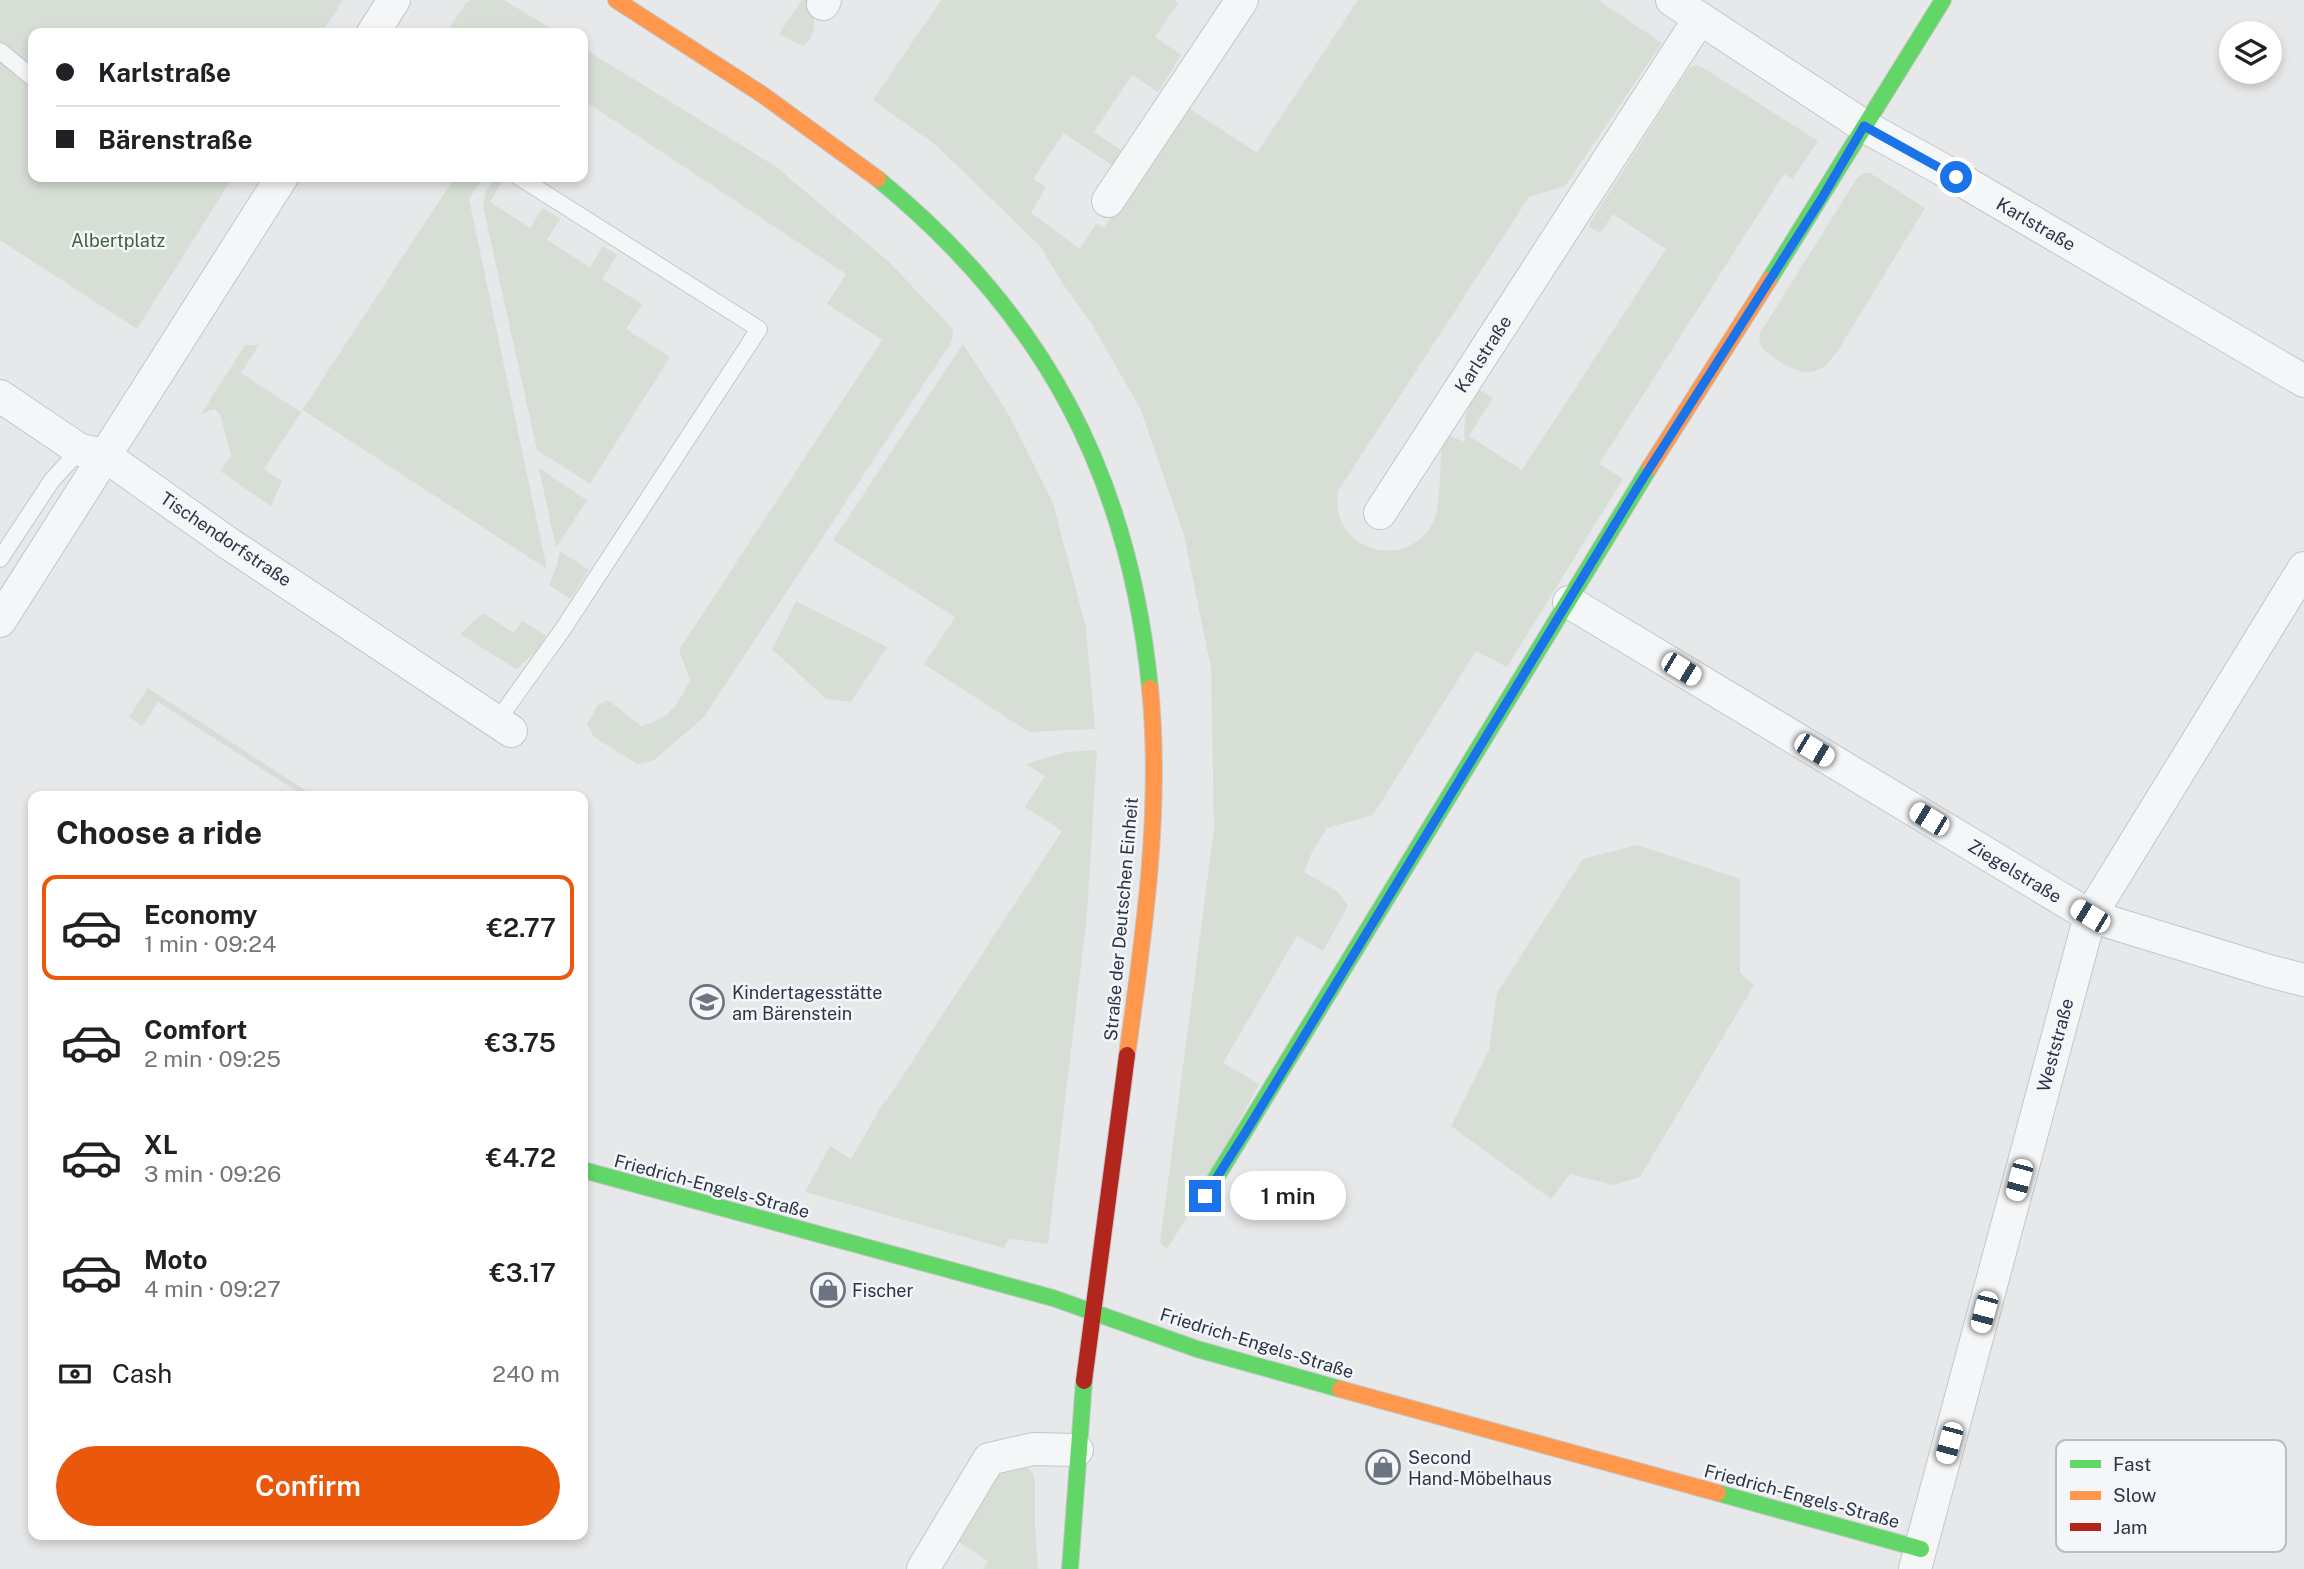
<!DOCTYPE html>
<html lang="en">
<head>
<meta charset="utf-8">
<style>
	body { margin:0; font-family:"Public Sans",sans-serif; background:#f2f2f2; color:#202124; height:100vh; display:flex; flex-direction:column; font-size:26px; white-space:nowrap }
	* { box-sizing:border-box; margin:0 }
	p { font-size:23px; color:#757577 }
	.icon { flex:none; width:38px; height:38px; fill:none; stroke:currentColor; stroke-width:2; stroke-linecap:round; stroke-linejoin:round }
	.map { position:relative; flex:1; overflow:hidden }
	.panel { position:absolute; left:28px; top:791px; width:560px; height:749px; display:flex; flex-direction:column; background:#fff; border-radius:14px; box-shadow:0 4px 10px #0003 }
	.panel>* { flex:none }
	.guide { position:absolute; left:28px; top:28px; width:560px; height:154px; border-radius:14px; box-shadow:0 4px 10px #0003; display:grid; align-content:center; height:154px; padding:0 28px; background:#fff }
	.tools { position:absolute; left:2219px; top:21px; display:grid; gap:14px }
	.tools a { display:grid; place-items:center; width:63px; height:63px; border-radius:50%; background:#fff; box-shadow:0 4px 10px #0003; font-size:35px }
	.end { position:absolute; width:32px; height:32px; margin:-16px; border:9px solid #1a73e8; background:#fff; box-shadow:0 0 0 4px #fff }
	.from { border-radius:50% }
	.bubble { position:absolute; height:49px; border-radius:24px; background:#fff; box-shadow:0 4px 10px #0003; font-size:23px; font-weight:600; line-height:49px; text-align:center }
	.car { position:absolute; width:21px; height:42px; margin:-21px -10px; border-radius:9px; box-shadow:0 0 5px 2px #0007; background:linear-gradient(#fff 24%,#345 0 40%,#fff 0 76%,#345 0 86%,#fff 0) }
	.guide b { display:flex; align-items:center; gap:24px; height:66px; font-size:26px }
	.guide b+b { border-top:2px solid #e0e0e0 }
	.guide i { width:18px; height:18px; background:#202124 }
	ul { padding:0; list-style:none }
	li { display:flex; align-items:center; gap:21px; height:105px; margin:0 14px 10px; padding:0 14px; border:4px solid transparent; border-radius:14px }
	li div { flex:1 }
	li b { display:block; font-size:26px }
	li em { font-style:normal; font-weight:600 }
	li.on { border-color:#ea580c }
	li>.icon { width:63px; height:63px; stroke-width:1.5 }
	h2 { padding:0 28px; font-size:32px; line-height:84px }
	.pay { display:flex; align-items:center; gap:18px; height:77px; padding:0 28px; font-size:26px }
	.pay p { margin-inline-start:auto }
	.primary-button { display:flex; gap:14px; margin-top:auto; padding:14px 28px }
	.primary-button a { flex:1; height:80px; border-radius:42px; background:#ea580c; color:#fff; font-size:28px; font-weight:600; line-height:80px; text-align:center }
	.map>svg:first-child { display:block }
	.green { fill:#d7ded6 }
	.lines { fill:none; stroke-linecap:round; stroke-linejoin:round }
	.lane-casing { stroke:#c4c6c8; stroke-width:18 }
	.street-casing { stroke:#c4c6c8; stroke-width:34 }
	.fast-casing { stroke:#c4c6c8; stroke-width:18 }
	.slow-casing { stroke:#c4c6c8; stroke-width:18 }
	.jam-casing { stroke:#c4c6c8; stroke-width:18 }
	.lane { stroke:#f5f6f7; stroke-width:16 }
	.street { stroke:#f5f6f7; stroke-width:32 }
	.fast { stroke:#63d668; stroke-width:16 }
	.slow { stroke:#ff974d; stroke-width:16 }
	.jam { stroke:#b3261e; stroke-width:16 }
	.route { stroke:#1a73e8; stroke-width:9 }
	.labels { text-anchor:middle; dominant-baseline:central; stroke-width:5; stroke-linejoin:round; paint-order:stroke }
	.street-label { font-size:18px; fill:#2b3545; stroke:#f4f6f9 }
	.park-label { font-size:18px; fill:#416138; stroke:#f4f6f9 }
	.poi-label { font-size:18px; fill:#2b3545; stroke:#f4f6f9; text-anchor:start }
	.key { fill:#f4f6f9; stroke:#b8bcc3; stroke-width:2 }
	.key-label { font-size:19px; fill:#2b3545 }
</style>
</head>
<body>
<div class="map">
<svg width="2304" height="1569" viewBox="0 0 2304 1569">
	<rect width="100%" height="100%" fill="#e6e8ea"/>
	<path class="green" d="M0,0H343L322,33H33V177H233L137,329L0,240Z
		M472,0H504L559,33H446L466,3Z
		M802,0H811C814,18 819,34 803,46L779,34Z
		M941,0H1174L1178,4L1155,37L1181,55L1158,92L1132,75L1094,132L1122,151L1113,166L1064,133L1033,179L1046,187L1031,213L1080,249L1096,224L1104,228L1187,107L1257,153L1358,0H1598L1662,43L1565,186L1529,197L1338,491C1337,503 1337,513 1342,523C1361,559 1412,560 1432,525C1442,506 1440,456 1442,433L1465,442C1463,420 1466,407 1478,389L1493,398L1469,436L1522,470L1666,249L1613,214L1600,233L1589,227L1590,223L1688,69L1695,65L1702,67L1818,141L1792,179L1784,174L1599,464L1623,479L1507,667L1476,651L1373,815L1327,828L1313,850L1304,872L1338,892L1348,906L1323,951L1297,936L1223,1063L1259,1084L1197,1201L1167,1249L1160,1243L1214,829L1211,669L1184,535L1140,408L1091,323L1065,287L1040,246L937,146L873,100Z
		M583,48L775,166L888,261L953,329L952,341L704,717L653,761L637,764L594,737L587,724L598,705L608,700L641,726C669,719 678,705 690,680L679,650L882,340L827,304L846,274L583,100Z
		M1864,173H1870L1925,208L1839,349C1831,360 1824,371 1809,372C1797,374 1771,357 1763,349C1759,345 1759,339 1760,333L1857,178Z
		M455,177H484L469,199L547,569L303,410L264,469L282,481L271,506L220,471L231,455L220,414L214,409L201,414L245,345H259L241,373L301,412Z
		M495,177H500L503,180L490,202L530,228L543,208L560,219L547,240L590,267L603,246L617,255L602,279L642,304L626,329L670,357L590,484L537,450L483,206L486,191Z
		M963,344L1009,415L1053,503L1086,628L1095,729L1029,732L924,664L955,617L833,540Z
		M539,468L587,500L556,548Z
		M560,551L589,570L570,599L549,585L557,565Z
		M796,601L887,647L851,702L826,699L772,649Z
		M483,613L514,633L522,621L546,636L536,652L516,669L460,634Z
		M148,688L314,796H304L158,702L142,726L129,717Z
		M1097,750L1087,915L1048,1244L1012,1239L1008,1241L1004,1248L805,1192L830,1146L851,1159L885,1100H887L1062,831L1025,807L1045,776L1026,764L1067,752Z
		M1637,845L1740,879V973L1754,985L1640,1177L1613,1185L1570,1174L1551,1199L1451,1126L1489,1050L1497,993L1583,859Z
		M1025,1466L1032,1472L1035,1482V1526L1038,1569H983L988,1561L959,1542L993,1479L1001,1469Z"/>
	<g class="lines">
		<g class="lane-casing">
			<path id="lane" d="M0,51L33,78
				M0,559L52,480L80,450
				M497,721L563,629L759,329L519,177"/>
		</g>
		<g class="street-casing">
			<path id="street" d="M1672,0L1864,126L1956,177L2304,381
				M823,4L825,0
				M373,33L394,0
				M1108,201L1242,0
				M0,396L80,450L104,455L228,543L511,731
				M1380,513L1700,18
				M1569,602L2090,916L2269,971L2304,980
				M0,621L282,177
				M923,1569L989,1459L1033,1449L1077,1450
				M1915,1569L2090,916L2304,568"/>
		</g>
		<g class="fast-casing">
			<path id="fast" d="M878,179C1044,315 1129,475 1150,688
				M1769,280L1943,0
				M583,1170L1053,1298L1197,1349L1340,1389
				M1205,1196L1650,467
				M1718,1493L1921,1549
				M1070,1569L1084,1381"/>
		</g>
		<g class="slow-casing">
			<path id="slow" d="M616,0L763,95L878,179
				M1650,467L1769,280
				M1127,1055C1144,934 1162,810 1150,688
				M1340,1389L1718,1493"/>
		</g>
		<g class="jam-casing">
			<path id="jam" d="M1084,1381L1127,1055"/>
		</g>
		<use href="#lane" class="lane"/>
		<use href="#street" class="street"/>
		<use href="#fast" class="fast"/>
		<use href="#slow" class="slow"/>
		<use href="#jam" class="jam"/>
	</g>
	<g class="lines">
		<path class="route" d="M1205,1196L1247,1130L1637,488L1822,198L1864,126L1956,177"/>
	</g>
	<defs>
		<g id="school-ring" transform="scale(1.75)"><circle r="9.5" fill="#f4f6f9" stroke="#6c747f" stroke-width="1.5"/><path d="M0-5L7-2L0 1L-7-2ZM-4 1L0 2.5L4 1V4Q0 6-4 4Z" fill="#6c747f"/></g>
		<g id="shop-ring" transform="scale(1.75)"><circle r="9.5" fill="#f4f6f9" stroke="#6c747f" stroke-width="1.5"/><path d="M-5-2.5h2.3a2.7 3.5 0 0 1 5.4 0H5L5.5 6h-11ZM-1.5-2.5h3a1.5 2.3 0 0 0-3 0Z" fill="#6c747f"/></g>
	</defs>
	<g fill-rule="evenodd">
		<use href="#school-ring" x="707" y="1002"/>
		<use href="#shop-ring" x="828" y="1290"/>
		<use href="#shop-ring" x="1383" y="1467"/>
	</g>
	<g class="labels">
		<g class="street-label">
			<text transform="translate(2036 224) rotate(30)">Karlstraße</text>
			<text transform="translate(1483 354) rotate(-57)">Karlstraße</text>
			<text transform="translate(226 539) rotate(34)">Tischendorfstraße</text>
			<text transform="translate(2015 871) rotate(31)">Ziegelstraße</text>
			<text transform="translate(1121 919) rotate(-85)">Straße der Deutschen Einheit</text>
			<text transform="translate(2055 1045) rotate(-75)">Weststraße</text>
			<text transform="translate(712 1186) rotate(15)">Friedrich-Engels-Straße</text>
			<text transform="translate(1257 1343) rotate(17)">Friedrich-Engels-Straße</text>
			<text transform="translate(1802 1496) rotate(15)">Friedrich-Engels-Straße</text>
		</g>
		<g class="park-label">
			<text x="118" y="240">Albertplatz</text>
		</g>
		<g class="poi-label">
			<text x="732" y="992">Kindertagesstätte<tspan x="732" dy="21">am Bärenstein</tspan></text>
			<text x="852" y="1290">Fischer</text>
			<text x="1408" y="1457">Second<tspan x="1408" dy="21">Hand-Möbelhaus</tspan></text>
		</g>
	</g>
	<rect x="2056" y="1440" width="230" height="112" rx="10" class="key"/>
	<rect x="2070" y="1460" width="31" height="8" fill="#63d668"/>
	<rect x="2070" y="1491" width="31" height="9" fill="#ff974d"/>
	<rect x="2070" y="1523" width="31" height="8" fill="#b3261e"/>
	<g class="key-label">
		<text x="2113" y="1471">Fast</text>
		<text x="2113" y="1502">Slow</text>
		<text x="2113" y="1534">Jam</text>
	</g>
</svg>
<div class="tools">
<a><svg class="icon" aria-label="layers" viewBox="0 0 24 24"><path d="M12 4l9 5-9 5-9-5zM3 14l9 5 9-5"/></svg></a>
</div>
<i class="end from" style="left:1956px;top:177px"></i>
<i class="end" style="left:1205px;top:1196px"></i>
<div class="bubble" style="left:1230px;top:1171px;width:116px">1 min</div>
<i class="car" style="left:1681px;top:669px;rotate:121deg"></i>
<i class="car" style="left:1814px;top:750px;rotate:121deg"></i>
<i class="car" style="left:1929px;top:819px;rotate:301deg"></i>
<i class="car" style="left:2090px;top:916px;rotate:301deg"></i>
<i class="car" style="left:2019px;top:1180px;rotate:195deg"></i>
<i class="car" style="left:1984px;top:1312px;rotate:195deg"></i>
<i class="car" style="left:1949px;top:1443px;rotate:195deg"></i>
<div class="guide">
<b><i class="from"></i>Karlstraße</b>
<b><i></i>Bärenstraße</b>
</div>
<section class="panel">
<h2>Choose a ride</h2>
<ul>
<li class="on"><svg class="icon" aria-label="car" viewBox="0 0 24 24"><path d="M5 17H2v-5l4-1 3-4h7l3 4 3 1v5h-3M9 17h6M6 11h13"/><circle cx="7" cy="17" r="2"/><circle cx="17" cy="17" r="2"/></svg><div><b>Economy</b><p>1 min · 09:24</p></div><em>€2.77</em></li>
<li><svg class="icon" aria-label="car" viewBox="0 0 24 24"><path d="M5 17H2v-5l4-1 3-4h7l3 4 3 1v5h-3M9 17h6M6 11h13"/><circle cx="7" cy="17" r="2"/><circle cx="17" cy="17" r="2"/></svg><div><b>Comfort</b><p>2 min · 09:25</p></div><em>€3.75</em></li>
<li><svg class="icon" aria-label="car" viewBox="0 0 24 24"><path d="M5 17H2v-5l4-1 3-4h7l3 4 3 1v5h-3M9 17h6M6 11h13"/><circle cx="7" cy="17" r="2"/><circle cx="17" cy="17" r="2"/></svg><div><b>XL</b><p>3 min · 09:26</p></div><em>€4.72</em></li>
<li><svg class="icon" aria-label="car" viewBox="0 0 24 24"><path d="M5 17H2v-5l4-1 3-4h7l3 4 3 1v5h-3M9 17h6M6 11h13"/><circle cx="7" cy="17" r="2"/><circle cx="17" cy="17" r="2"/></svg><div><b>Moto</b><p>4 min · 09:27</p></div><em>€3.17</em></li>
</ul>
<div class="pay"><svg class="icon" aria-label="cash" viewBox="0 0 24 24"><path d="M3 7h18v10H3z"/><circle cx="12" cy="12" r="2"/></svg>Cash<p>240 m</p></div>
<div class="primary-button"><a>Confirm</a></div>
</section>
</div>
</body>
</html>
